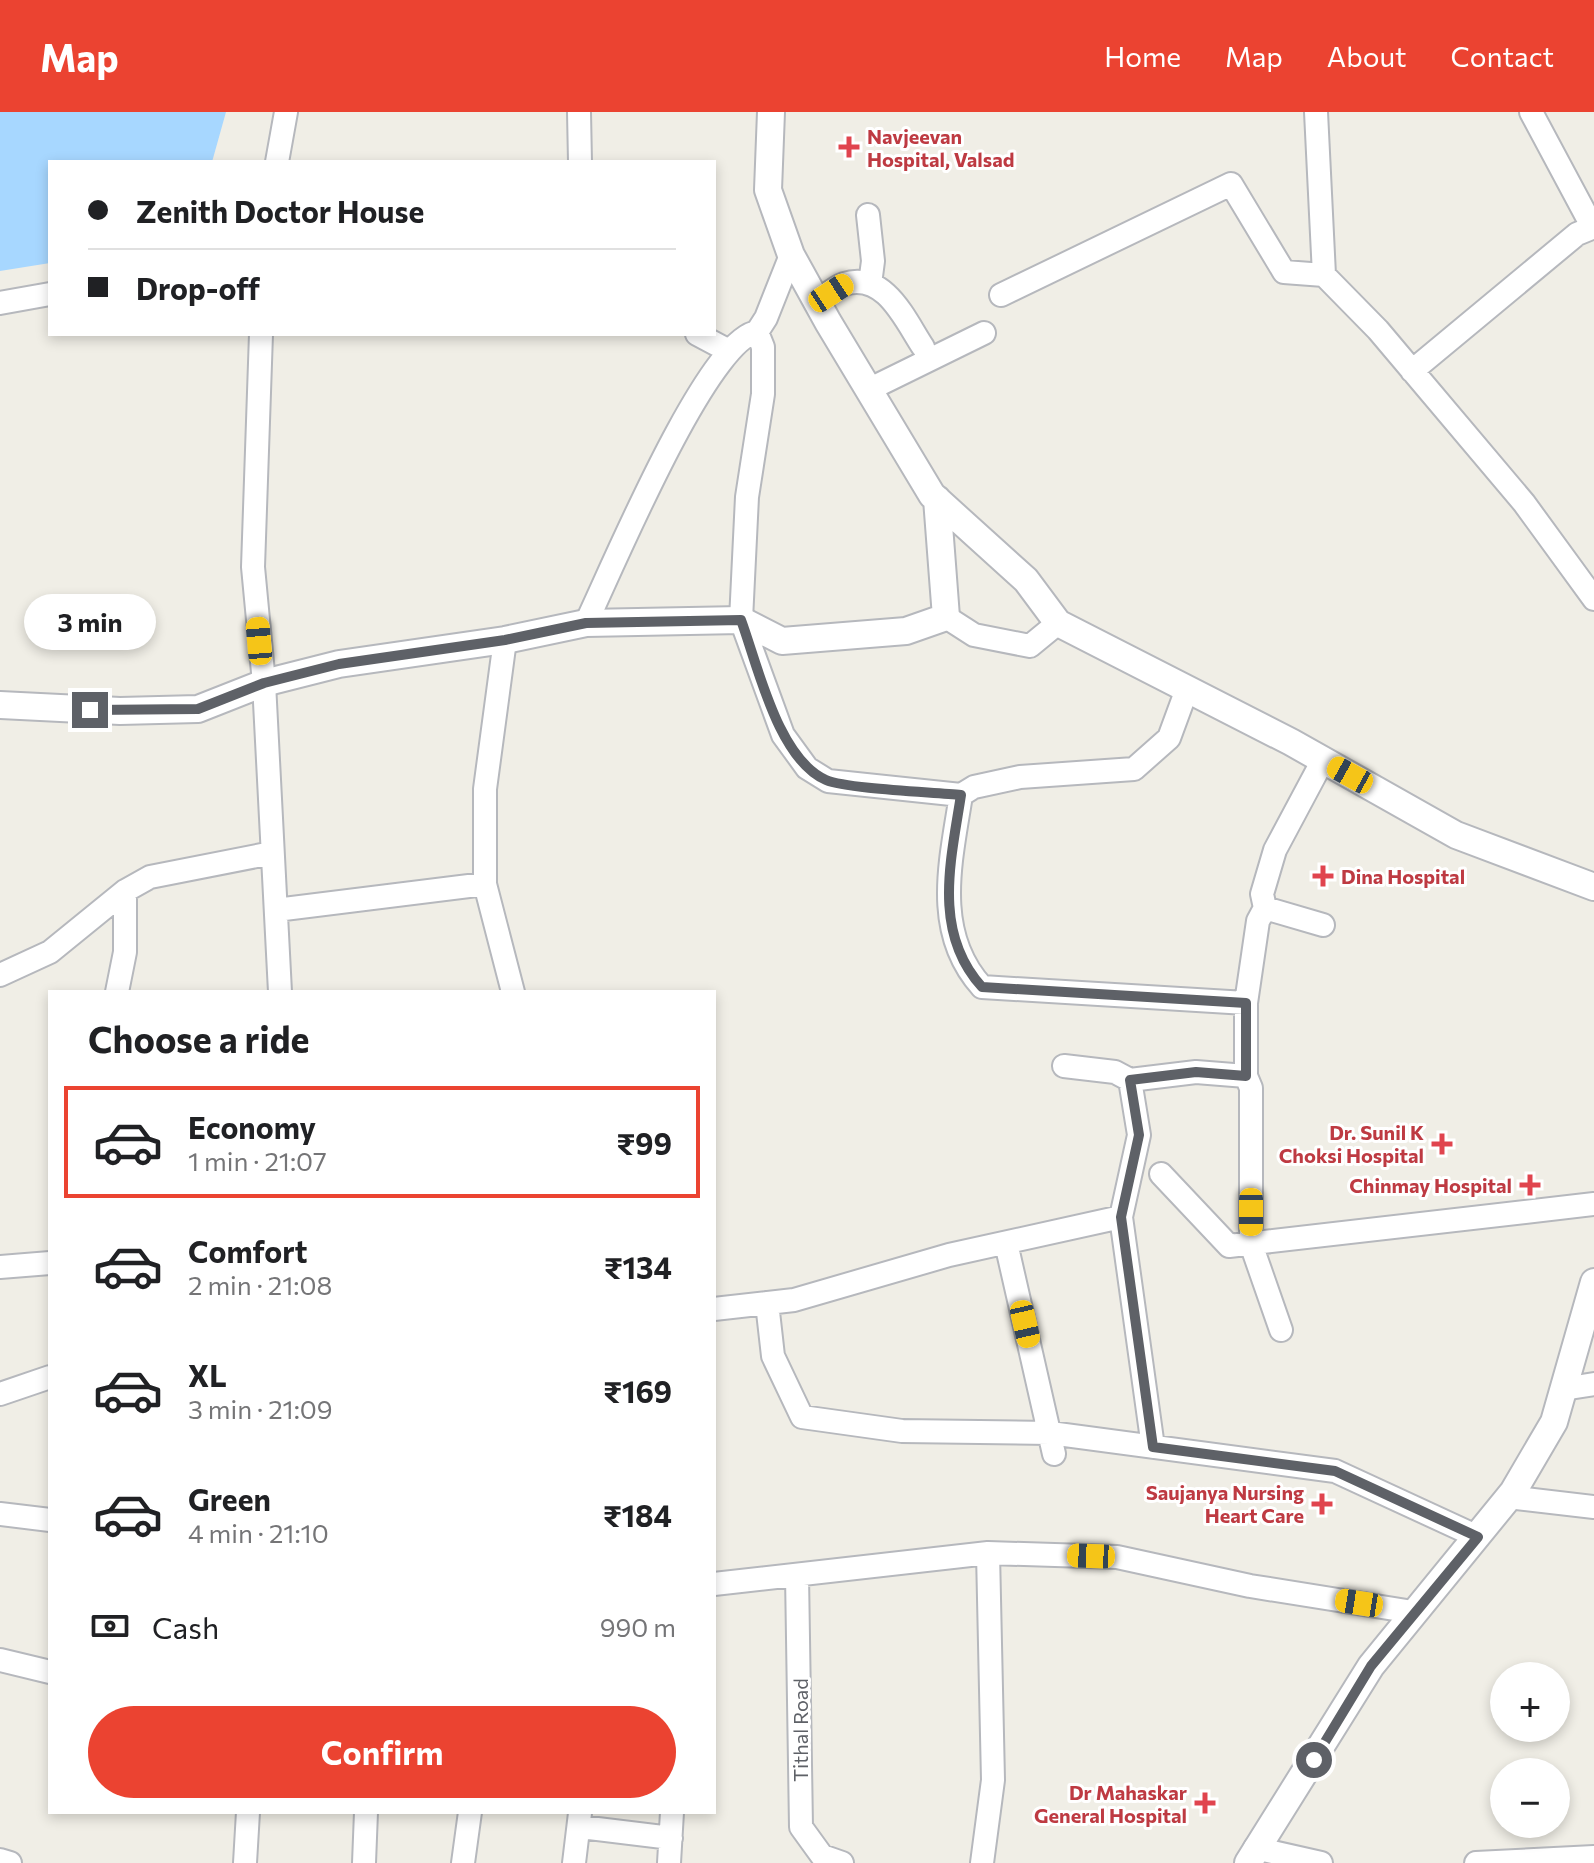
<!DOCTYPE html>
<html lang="en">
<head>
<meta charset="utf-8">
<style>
	body { margin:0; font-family:Commissioner,sans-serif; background:#f2f2f2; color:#202124; height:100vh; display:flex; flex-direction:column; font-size:30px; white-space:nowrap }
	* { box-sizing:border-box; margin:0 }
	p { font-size:26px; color:#757577 }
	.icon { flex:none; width:44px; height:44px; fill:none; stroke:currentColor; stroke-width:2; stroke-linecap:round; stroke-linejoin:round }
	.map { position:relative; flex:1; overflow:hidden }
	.sheet { position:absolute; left:48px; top:878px; width:668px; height:824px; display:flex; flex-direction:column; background:#fff; border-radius:0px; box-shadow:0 4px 12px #0003 }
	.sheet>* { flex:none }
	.top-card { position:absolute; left:48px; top:48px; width:668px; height:176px; border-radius:0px; box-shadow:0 4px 12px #0003; display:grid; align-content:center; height:176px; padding:0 40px; background:#fff }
	.controls { position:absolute; left:1490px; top:1550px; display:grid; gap:16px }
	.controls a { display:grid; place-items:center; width:80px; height:80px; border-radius:50%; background:#fff; box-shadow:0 4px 12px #0003; font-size:40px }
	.end { position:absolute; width:36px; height:36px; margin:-18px; border:10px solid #5e6167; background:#fff; box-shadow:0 0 0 4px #fff }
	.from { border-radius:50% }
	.bubble { position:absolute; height:56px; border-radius:28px; background:#fff; box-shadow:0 4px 12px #0003; font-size:26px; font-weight:700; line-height:56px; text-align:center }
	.car { position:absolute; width:24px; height:48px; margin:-24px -12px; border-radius:10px; box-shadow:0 0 6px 2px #0007; background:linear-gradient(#f5c518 24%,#345 0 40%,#f5c518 0 76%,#345 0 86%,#f5c518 0) }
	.top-card b { display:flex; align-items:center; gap:28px; height:76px; font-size:30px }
	.top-card b+b { border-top:2px solid #e0e0e0 }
	.top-card i { width:20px; height:20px; background:#202124 }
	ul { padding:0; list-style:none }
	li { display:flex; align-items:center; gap:24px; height:112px; margin:0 16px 12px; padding:0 24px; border:4px solid transparent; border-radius:0px }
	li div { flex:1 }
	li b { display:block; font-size:30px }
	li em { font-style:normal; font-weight:700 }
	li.active { border-color:#eb4331 }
	li>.icon { width:72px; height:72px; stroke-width:1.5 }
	h2 { padding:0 40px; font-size:36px; line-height:96px }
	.pay { display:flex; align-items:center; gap:20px; height:88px; padding:0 40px; font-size:30px }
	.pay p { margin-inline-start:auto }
	.primary-button { display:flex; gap:16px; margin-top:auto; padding:16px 40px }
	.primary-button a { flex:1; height:92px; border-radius:48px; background:#eb4331; color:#fff; font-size:32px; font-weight:700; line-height:92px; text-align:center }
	header { display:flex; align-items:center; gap:48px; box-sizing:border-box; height:112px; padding:0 40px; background:#eb4331; color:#fff }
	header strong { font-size:38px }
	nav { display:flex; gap:44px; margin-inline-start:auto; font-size:28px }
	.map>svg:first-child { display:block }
	.water { fill:#a7d7ff }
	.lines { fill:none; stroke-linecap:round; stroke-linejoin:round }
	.minor-casing { stroke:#b6b8bd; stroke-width:26 }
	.tertiary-casing { stroke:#b6b8bd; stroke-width:30 }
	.minor { stroke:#fff; stroke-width:22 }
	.tertiary { stroke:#fff; stroke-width:26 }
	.route { stroke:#5e6167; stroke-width:10 }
	.health-dot { fill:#e0444e; stroke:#fff; stroke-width:3 }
	.labels { text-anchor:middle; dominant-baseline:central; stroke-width:6; stroke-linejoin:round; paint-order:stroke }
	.health-label { font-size:20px; font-weight:bold; fill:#be3a42; stroke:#fff; text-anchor:end }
	.street-label { font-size:20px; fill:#5e6167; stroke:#fff }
</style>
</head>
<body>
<header>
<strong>Map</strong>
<nav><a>Home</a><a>Map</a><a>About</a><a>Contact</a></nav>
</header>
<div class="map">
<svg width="1594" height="1751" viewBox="0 0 1594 1751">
	<rect width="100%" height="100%" fill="#f0eee6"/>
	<path class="water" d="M0,0H226L212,50H50V151L0,159Z"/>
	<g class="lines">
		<g class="minor-casing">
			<path id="minor" d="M579,0L580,50
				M1316,0L1324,163
				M1531,0L1592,114
				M277,50L286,0
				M868,103L873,149L870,172
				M1001,183L1231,72L1284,160L1324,163L1378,218L1524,391L1594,487
				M817,190C825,184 835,175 844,172C885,159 905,208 923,235
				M0,191L50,182
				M757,220L763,235V282L747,385L741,508L783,623L807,656L828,669L961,683L974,675L1020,665L1134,657L1169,626L1187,577
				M261,222L253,455L264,571L280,880
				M697,222L729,239
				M1412,259L1577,122L1594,115
				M870,277L984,221
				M946,505L974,523L1030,534L1058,511
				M586,511C611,459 707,227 757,220L766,206L791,143
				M505,528L485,677V772L513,880
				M961,683C951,748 932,820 982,875L1246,891
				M1265,796L1323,813
				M276,798L485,772
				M0,863L50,840L125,779L150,765L272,741
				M117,880L125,840V779
				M1064,954L1115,960L1130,968L1196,960L1246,964
				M1130,968L1139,1023L1121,1105L1153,1335
				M1161,1062L1229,1134L1594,1092
				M1006,1131L1054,1342
				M0,1155L50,1151
				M767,1191L773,1244L802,1305L902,1319L1050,1321L1335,1359L1478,1425
				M714,1197L794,1188L949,1143L1121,1105
				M1281,1218L1251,1132V976L1246,964V891L1258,809L1265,796L1262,782L1275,738L1323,648
				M1563,1277L1594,1272
				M0,1282L50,1265
				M1508,1385L1594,1395
				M0,1402L50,1408
				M797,1463L801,1715L822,1744L842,1751
				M714,1472L988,1441L1117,1445L1250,1474L1413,1500
				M0,1548L50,1560
				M581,1715L671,1726
				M1255,1736L1321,1751
				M0,1748L10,1751
				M245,1751L248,1700
				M364,1751L366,1700
				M463,1751L470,1700
				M574,1751L580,1701
				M669,1751L672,1700
				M982,1751L993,1668L988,1441
				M1476,1751L1594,1745"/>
		</g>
		<g class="tertiary-casing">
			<path id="tertiary" d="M771,0L768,78L791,143L828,210L932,383L1026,468L1058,511L1291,630L1456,723L1594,775
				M0,593L120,599L198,597L264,571L339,552L505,528L586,511L741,508L782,529L906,519L946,505L937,387
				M1248,1751L1371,1554L1513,1380L1554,1310L1594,1170"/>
		</g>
		<use href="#minor" class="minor"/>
		<use href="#tertiary" class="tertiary"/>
	</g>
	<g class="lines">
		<path class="route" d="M90,598L198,597L264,571L339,552L505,528L586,511L741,508C758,554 778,647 826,668C847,677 932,680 961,683C951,748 932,820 982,875L1246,891V964L1196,960L1130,968L1139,1023L1121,1105L1153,1335L1335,1359L1478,1425L1371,1554L1314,1648"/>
	</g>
	<g class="health-dot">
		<path d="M845 23h8v8h8v8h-8v8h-8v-8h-8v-8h8z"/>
		<path d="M1319 752h8v8h8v8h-8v8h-8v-8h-8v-8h8z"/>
		<path d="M1438 1020h8v8h8v8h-8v8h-8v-8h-8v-8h8z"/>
		<path d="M1526 1061h8v8h8v8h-8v8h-8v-8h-8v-8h8z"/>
		<path d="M1318 1380h8v8h8v8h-8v8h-8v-8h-8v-8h8z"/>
		<path d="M1201 1679h8v8h8v8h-8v8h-8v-8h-8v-8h8z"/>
	</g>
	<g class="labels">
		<g class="health-label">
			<text x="867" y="24" text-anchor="start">Navjeevan<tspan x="867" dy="23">Hospital, Valsad</tspan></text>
			<text x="1341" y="764" text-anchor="start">Dina Hospital</text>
			<text x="1424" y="1020">Dr. Sunil K<tspan x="1424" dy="23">Choksi Hospital</tspan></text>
			<text x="1512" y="1073">Chinmay Hospital</text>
			<text x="1304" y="1380">Saujanya Nursing<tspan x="1304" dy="23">Heart Care</tspan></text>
			<text x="1187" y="1680">Dr Mahaskar<tspan x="1187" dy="23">General Hospital</tspan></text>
		</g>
		<g class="street-label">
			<text transform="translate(800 1618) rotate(-90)">Tithal Road</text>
		</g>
	</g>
</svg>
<div class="controls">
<a>+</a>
<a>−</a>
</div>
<i class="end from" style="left:1314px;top:1648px"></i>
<i class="end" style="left:90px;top:598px"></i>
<div class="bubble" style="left:24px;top:482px;width:132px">3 min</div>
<i class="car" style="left:831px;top:181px;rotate:57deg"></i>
<i class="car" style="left:259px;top:529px;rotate:355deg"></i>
<i class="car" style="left:1350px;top:663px;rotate:299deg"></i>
<i class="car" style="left:1251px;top:1100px;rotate:180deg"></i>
<i class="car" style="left:1025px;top:1212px;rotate:167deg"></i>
<i class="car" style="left:1091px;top:1444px;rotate:272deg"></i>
<i class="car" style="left:1359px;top:1491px;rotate:279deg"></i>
<div class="top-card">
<b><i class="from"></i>Zenith Doctor House</b>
<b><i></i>Drop-off</b>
</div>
<section class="sheet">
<h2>Choose a ride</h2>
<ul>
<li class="active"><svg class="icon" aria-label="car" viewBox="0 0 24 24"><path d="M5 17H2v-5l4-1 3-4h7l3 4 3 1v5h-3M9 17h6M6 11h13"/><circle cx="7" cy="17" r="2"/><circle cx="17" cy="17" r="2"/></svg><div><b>Economy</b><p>1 min · 21:07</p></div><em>₹99</em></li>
<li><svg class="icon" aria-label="car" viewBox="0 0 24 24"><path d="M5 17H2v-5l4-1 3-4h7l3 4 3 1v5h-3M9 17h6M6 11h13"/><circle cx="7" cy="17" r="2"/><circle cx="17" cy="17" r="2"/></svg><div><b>Comfort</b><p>2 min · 21:08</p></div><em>₹134</em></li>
<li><svg class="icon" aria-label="car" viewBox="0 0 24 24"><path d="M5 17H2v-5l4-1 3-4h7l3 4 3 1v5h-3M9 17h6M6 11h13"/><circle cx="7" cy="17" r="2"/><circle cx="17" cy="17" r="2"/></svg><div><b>XL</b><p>3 min · 21:09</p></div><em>₹169</em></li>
<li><svg class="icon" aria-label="car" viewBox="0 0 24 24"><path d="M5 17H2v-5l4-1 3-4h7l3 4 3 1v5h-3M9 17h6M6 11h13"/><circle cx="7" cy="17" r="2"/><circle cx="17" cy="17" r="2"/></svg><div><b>Green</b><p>4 min · 21:10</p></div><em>₹184</em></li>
</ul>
<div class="pay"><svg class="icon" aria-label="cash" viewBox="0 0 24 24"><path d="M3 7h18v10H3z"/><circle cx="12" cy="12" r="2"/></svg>Cash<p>990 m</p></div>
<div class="primary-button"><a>Confirm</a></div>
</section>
</div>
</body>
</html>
